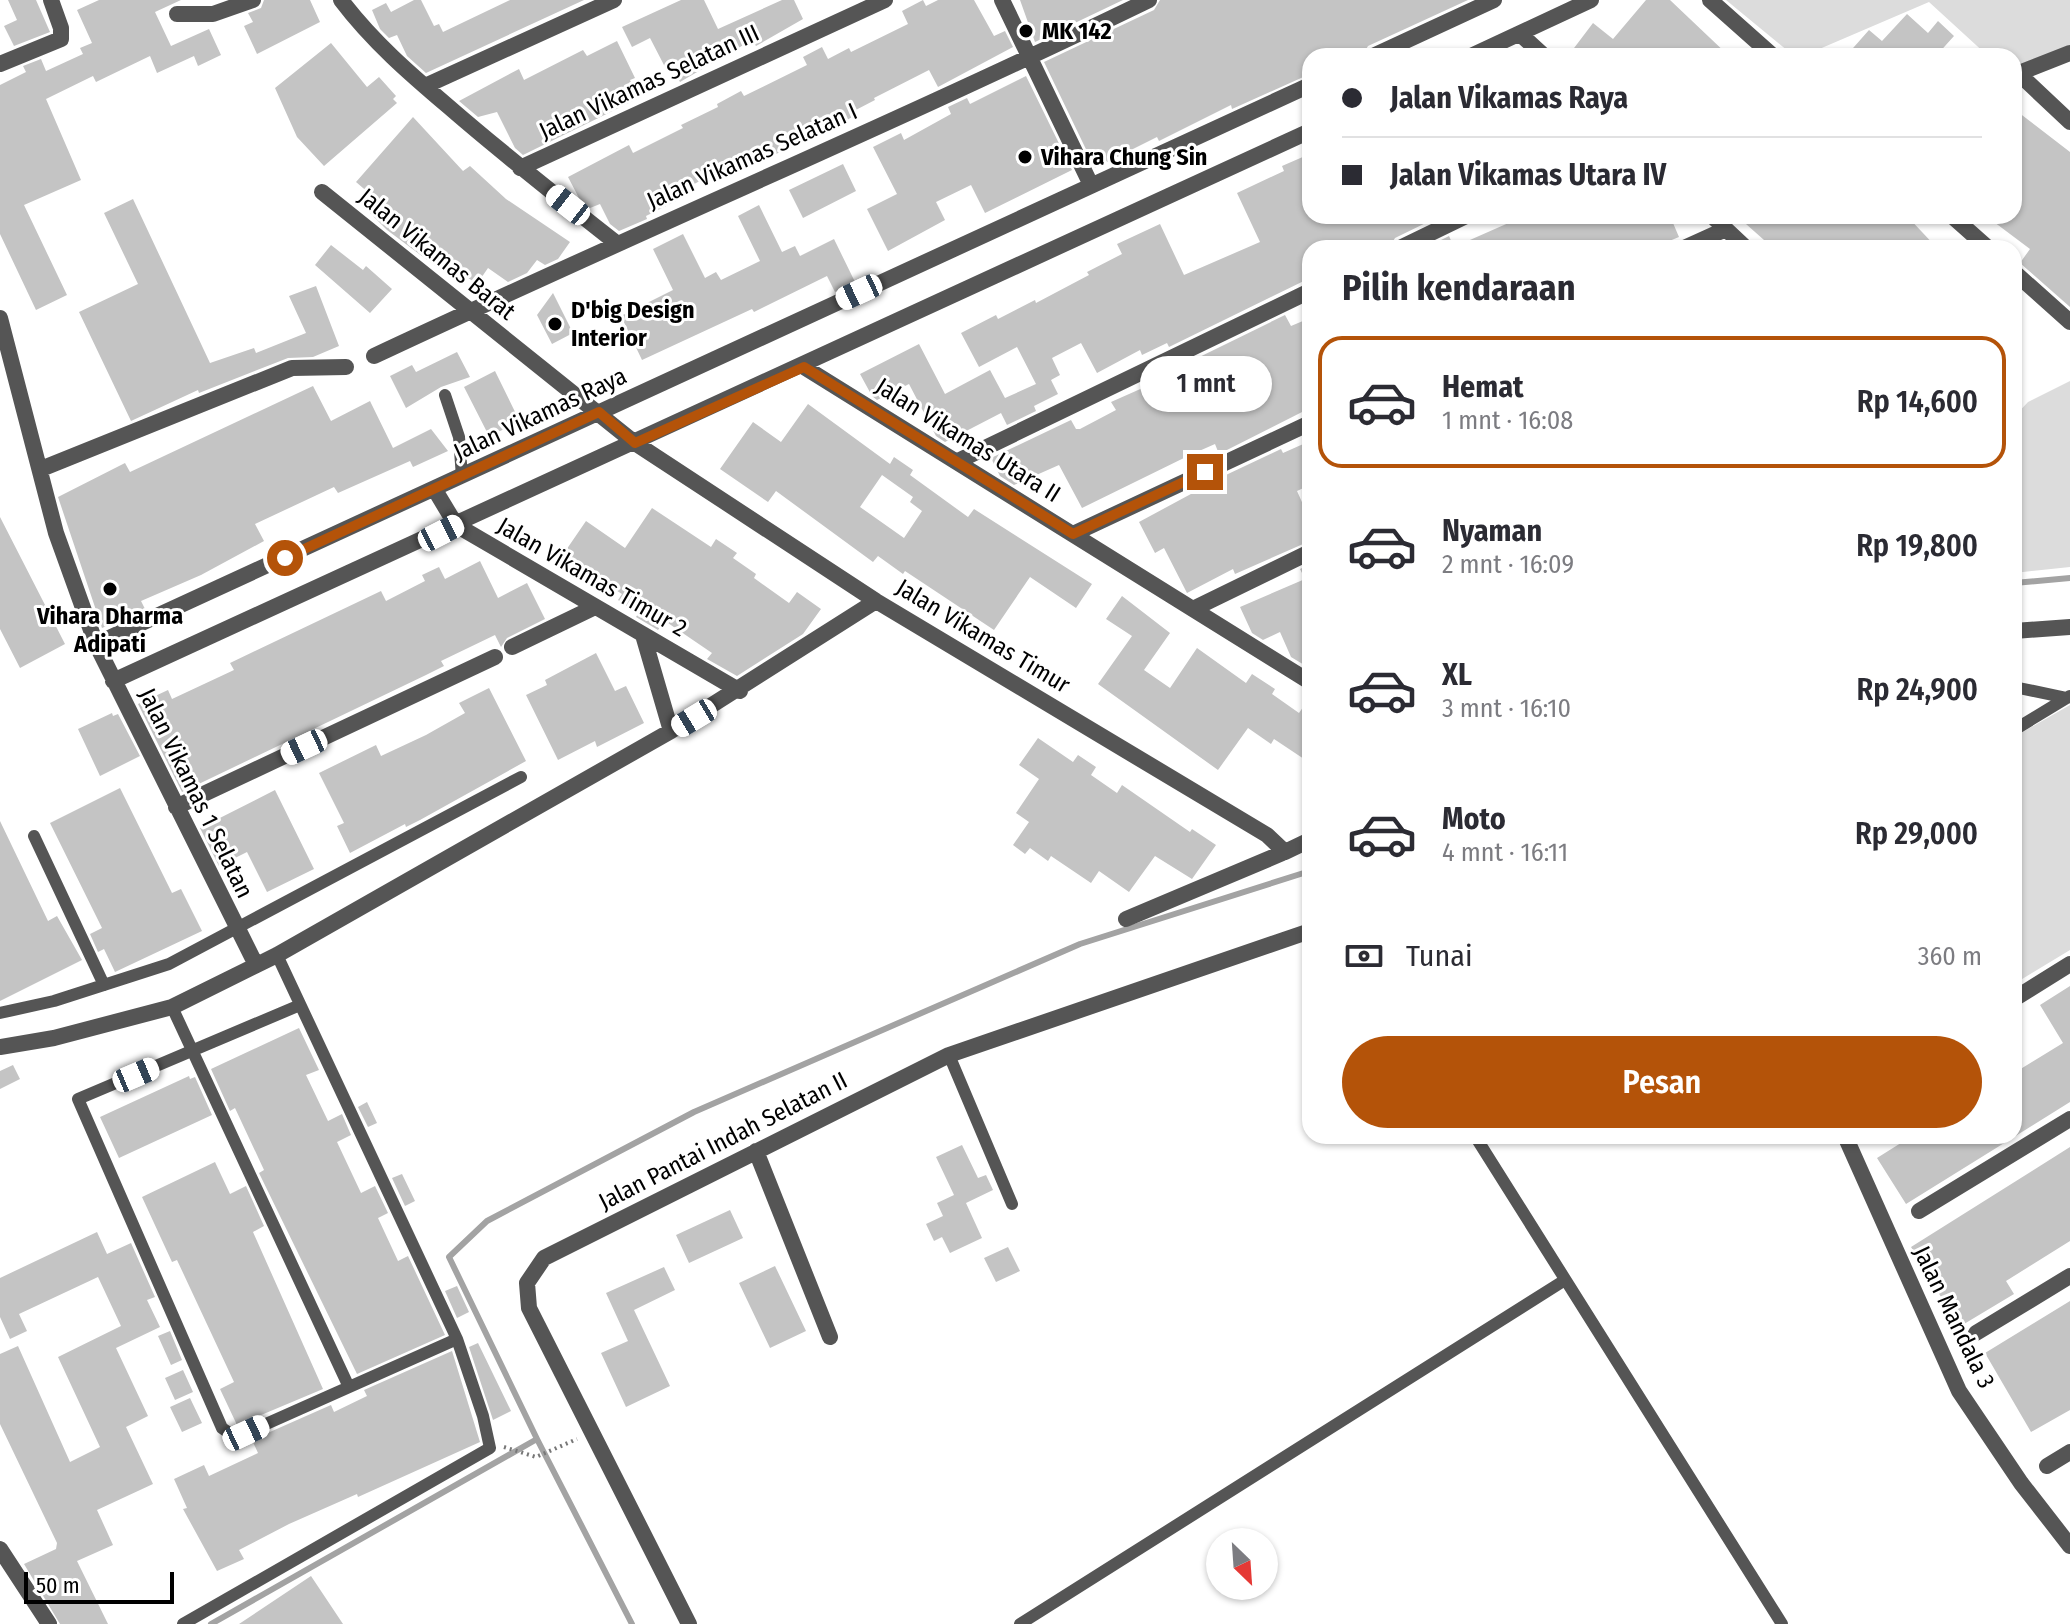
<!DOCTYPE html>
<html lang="id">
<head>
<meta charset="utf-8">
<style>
	body { margin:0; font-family:"Fira Sans Condensed",sans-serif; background:#f2f2f3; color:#2b2b33; height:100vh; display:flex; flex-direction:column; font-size:30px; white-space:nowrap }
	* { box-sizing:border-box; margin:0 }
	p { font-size:26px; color:#7c7c81 }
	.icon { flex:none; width:44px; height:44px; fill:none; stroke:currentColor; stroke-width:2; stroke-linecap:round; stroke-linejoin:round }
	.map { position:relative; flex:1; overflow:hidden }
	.side { position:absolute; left:1302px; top:240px; width:720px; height:904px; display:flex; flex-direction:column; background:#fff; border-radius:24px; box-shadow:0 2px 6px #0004 }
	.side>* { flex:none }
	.banner { position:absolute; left:1302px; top:48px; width:720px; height:176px; border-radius:24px; box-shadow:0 2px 6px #0004; display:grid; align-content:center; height:176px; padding:0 40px; background:#fff }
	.needle { width:52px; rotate:155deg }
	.buttons { position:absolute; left:1206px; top:1528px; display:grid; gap:16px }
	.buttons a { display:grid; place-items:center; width:72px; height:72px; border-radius:50%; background:#fff; box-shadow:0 2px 6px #0004; font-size:40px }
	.scale { position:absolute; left:24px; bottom:20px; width:150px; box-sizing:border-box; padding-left:8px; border:4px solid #000; border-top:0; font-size:22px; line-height:28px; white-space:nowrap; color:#000; -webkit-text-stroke:6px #fff; paint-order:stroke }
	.end { position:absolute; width:36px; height:36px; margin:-18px; border:10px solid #b45309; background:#fff; box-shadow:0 0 0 4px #fff }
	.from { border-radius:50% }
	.bubble { position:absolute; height:56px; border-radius:28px; background:#fff; box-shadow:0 2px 6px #0004; font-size:26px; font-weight:600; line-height:56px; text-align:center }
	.car { position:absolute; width:24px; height:48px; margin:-24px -12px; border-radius:10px; box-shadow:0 0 6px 2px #0007; background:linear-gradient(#fff 24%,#345 0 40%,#fff 0 76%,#345 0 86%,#fff 0) }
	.banner b { display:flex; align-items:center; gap:28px; height:76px; font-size:30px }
	.banner b+b { border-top:2px solid #e1e1e2 }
	.banner i { width:20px; height:20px; background:#2b2b33 }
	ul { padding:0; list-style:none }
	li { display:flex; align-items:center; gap:24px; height:132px; margin:0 16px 12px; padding:0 24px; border:4px solid transparent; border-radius:24px }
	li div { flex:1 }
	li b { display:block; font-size:30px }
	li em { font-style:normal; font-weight:600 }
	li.active { border-color:#b45309 }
	li>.icon { width:72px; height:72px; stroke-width:1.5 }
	h2 { padding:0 40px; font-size:36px; line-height:96px }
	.pay { display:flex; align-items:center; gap:20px; height:88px; padding:0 40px; font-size:30px }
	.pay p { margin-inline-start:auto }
	.cta { display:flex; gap:16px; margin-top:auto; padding:16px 40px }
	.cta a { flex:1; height:92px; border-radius:48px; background:#b45309; color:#fff; font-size:32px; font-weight:600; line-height:92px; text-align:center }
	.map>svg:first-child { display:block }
	.green { fill:#dcdcdc }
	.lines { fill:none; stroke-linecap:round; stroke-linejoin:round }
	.stream { stroke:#a3a3a3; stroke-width:6 }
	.building { fill:#c4c4c4; fill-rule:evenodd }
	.path { stroke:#777; stroke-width:4; stroke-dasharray:2 4; stroke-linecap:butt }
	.lane { stroke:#555; stroke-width:12 }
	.street { stroke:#555; stroke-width:16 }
	.route { stroke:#b45309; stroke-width:10 }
	.poi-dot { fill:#000; stroke:#fff; stroke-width:3 }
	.labels { text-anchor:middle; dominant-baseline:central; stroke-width:6; stroke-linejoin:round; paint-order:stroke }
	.poi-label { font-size:24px; font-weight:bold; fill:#000; stroke:#fff; text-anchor:start }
	.street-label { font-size:24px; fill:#000; stroke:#fff }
</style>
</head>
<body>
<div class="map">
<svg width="2070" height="1624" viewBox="0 0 2070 1624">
	<rect width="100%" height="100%" fill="#fff"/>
	<path class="green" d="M1726,0H2070V52L2014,76V56H1988L1929,2L1803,56H1794Z
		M2070,381V567L2014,573V417L2028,402Z
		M2070,705V950L2014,984V737Z"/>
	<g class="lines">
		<path class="stream" d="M2014,583L2070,578
			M537,1439L632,1624
			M211,1624L537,1439L449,1257L487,1221L694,1112L1080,944L1310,871"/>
	</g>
	<path class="building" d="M8,0H36L50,32L14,46L4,26L17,20Z
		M99,0H181L155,12L171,46L209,29L221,55L198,66L194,56L157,73L150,56L96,82L93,76L46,99L81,180L24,205L67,295L36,310L0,234V85L26,72L23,66L41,59L46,71L83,54L80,48L92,43L77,10Z
		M264,0H310L320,22L257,54L244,26L253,22L248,13L261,8Z
		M414,0H421L434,26L439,24L443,32L510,0H584L426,73L407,56L397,35L389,38L380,29L372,10L386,3L391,12Z
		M681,0H704L718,29L782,0H794L803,19L756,46L752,40L680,82L670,64L665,67L650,38L632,47L622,27Z
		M923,0L926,6L938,0H974L994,36L1005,31L1013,47L938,87L929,70L874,98L875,100L850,113L852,117L824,134L720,177L717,172L677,193L680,199L646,216L647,219L619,231L610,224L600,204L590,208L580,200L568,177L629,145L633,153L683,128L681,125L718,107L717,104L741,91L744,96L807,65L803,57L822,47L828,59L849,48L851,52L908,24L902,11Z
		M1020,0H1123L1035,42Z
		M1160,0H1468L1368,46L1362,56H1310V74L1232,109L1231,105L1159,141L1157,137L1095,168L1044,62L1154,10Z
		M1646,0H1670L1729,56H1568L1593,23L1613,39Z
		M1907,14L1928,33L1938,21L1954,36L1936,56H1846L1869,30L1882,41Z
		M617,41L635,78L630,80L639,98L523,155L515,148L497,112L478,117L459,101L519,69L524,80L583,50L587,56Z
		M331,43L367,87L379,77L396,96L393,99L397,103L324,166L297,137L275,88Z
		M1026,76L1072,170L985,213L971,185L936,202L945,220L888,251L867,209L897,194L873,147L901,133L904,140L951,114L948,107L967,98L970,104Z
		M2014,109L2070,152V307L2020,263L2030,249L1986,216H2014Z
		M413,117L463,171L470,166L506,199L570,242L558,259L545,265L537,260L527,273L508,282L488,268L477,284L448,264L442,271L387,230L368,211L377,200L356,182Z
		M1305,156L1310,168V216H1440L1395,238L1389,248H1310V278L1169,347L1167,343L1142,355L1140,350L1097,373L1081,343L1052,358L1060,375L1051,380L1058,394L1034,406L1036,411L1007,425L1001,413L945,442L936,436L909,384L877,400L872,396L860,374L919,344L945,394L990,370L1005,398L1036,384L1017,347L979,367L961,333L996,315L998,319L1035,300L1036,303L1089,275L1087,272L1122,254L1117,244L1160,224L1184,275L1260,242L1237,193L1284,171L1282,166Z
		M843,164L856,191L803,218L789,190Z
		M133,199L210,363L254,348L256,353L306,333L289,296L316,286L339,346L313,357L288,358L199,393L198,390L131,421L79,312L138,284L104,213Z
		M759,205L782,252L795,246L800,256L834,239L855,282L835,292L827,276L754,312L752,309L642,360L621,316L673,290L653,249L683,234L705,278L716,272L721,280L760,261L738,216Z
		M1511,216H1670L1679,237L1652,248H1425L1449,236L1454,247L1513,221Z
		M1737,216H1907L1937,248H1773Z
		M331,245L363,270L366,266L392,289L370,313L315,265Z
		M553,293L573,333L552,344L537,315Z
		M1285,315L1291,326L1310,318V408L1219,454L1215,444L1190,455L1082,508L1059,465L1014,485L1000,476L991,458L1071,420L1076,429H1080L1116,410L1111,402L1181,371L1179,367Z
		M457,352L470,377L441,387L406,408L390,376L412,365L416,372Z
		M495,371L520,422L489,436L464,387Z
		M313,386L331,421L370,401L393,448L431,429L448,451L413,467L410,461L338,493L334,487L255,524L264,541L201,575L141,601L145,609L102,628L58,497L125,463L130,472Z
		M808,404L890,464L894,457L913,470L910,475L968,517L974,509L1092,584L1076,608L1030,577L994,630L905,571L903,574L878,556L873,562L776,491L768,502L720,469L753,422L781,442ZM882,475L913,497L910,502L922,511L904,538L860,507Z
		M1310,441V485L1297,491L1310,520V541L1235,574L1233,569L1187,593L1164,548L1155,553L1139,522L1228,474L1281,449L1283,453Z
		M652,508L711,547L716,539L737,553L733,558L756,574L754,578L789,603L797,592L821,609L803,634L737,676L707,659L712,653L665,621L658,630L636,617L638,614L618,600L622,594L562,556L586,521L625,548Z
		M0,517L65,644L20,668L0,629Z
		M480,561L498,598L527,583L545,619L507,638L501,647L495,635L441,661L444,666L426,675L182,792L138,704L168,690L172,699L234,670L230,663L381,591L386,601L425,581L422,575L439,567L445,579Z
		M1310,564V664L1306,666L1291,657L1280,632L1263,640L1252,633L1240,607L1305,579L1300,569Z
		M1122,596L1170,633L1144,670L1170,688L1197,648L1246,683L1252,674L1275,689L1272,694L1299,713L1310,697V750L1304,759L1274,739L1271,744L1248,728L1218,770L1098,684L1132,636L1106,619Z
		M596,653L615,691L626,686L644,723L597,747L595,741L558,760L526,695L547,685L545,680Z
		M489,688L526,761L420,820L406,827L405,824L350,853L337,826L344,823L319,773L376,745L381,756L426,735L465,713L459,703Z
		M112,713L113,716L118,714L140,756L100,776L78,729Z
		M1038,738L1073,762L1078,755L1096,767L1091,775L1117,793L1122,785L1190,832L1192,829L1216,845L1192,879L1155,856L1129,892L1099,871L1091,883L1051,856L1048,861L1030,848L1025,854L1013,845L1029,822L1016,813L1039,779L1019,765Z
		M120,788L172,893L181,889L202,931L115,972L104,949L98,952L90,934L102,928L50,823Z
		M275,790L314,869L267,892L247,852L219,866L200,828Z
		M0,821L48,921L57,916L82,960L0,1001Z
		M2070,986V1102L1906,1204L1877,1158L1912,1136H2014V1073L2063,1043L2040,1005Z
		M299,1028L319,1070L306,1075L328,1121L342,1114L351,1135L337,1142L361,1193L375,1186L388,1213L378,1218L398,1261L408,1256L445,1335L357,1374L259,1173L264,1170L235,1108L230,1111L211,1069Z
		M13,1065L20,1079L0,1089V1071Z
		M189,1076L190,1079L195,1077L212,1115L119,1158L100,1117Z
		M367,1102L377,1123L368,1127L358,1107Z
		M962,1145L978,1178L986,1175L993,1190L966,1203L982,1238L950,1253L942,1237L934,1241L926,1224L943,1216L937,1203L954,1195L936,1157Z
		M2070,1147V1241L2006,1281L2014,1294L1959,1327L1911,1247Z
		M215,1162L230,1194L246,1186L264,1226L253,1232L323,1389L237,1425L220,1389L234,1382L177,1260L172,1262L142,1197Z
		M402,1174L415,1201L405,1206L392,1178Z
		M730,1210L743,1238L689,1263L676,1235Z
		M97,1232L107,1254L131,1243L155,1297L147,1300L160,1327L116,1348L148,1416L126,1427L153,1484L97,1510L113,1545L77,1561L108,1624H60L24,1564L56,1549L57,1543L0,1424V1354L18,1346L70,1462L100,1447L58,1357L121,1326L98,1277L19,1314L27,1331L10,1339L0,1317V1278Z
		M1008,1247L1020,1271L996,1282L984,1258Z
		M775,1266L806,1331L770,1348L739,1283Z
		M664,1267L675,1290L634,1310L670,1386L626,1407L601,1353L628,1341L606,1293Z
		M457,1286L469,1312L457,1318L445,1291Z
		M2070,1301V1410L2031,1432L1985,1353Z
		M170,1331L182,1360L171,1365L158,1336Z
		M478,1343L511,1411L493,1420L469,1347Z
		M452,1351L480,1442L358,1497L357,1494L289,1524L239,1550L244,1559L217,1571L183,1509L187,1508L174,1479L204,1465L209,1476L258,1453L252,1440L331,1405L334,1412L367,1396L364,1390Z
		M183,1370L193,1392L175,1400L165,1378Z
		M190,1398L202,1423L182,1432L170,1407Z
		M311,1576L343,1624H239Z"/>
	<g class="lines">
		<path class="path" d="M504,1447L536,1457L577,1439"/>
		<path class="lane" d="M445,395L459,437L462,477
			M2014,687L2067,698
			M2014,730L2070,696
			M34,836L104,985
			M300,1005L78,1099L222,1428L232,1435L246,1433L457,1339
			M172,1007L348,1385
			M0,1013L54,1001L169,964L521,777
			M949,1055L1012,1204
			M1475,1136L1782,1624
			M183,1624L490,1448L483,1416L457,1339L277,955
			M1020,1624L1565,1280"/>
		<path class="street" d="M341,0C372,41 410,74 449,107C503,154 559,198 615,242
			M1002,0L1091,185
			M1710,0L1773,56
			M177,14H213L253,0
			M1520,34L1544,56
			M1373,56L1494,0
			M1471,56L1591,0
			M0,64L61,39V28L51,0
			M2018,73L2070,122
			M2014,75L2070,53
			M425,86L614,0
			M520,168L885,0
			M322,192L635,443L876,601L1267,835L1285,852L1310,840
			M1712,216L1746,248
			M1952,216L1988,248
			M1400,248L1466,216
			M1684,248L1726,229
			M2014,272L2070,322
			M0,318L56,533L96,644L256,965
			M374,356C631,235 893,124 1149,0
			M804,367L1310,682
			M958,461L1310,291
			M41,469L292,368L346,367
			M435,490L456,525L740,691
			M1073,534L1310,423
			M1193,609L1310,552
			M2014,631L2070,627
			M643,635L671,731
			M96,644L1310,85
			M512,647L595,607
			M113,681L1310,131
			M176,807L495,657
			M1126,919L1285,852
			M2014,999L2070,964
			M0,1047L54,1038L172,1007L277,955L671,731L876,601
			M1845,1136L1959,1391L2021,1483L2070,1546
			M756,1151L830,1337
			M1919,1211L2070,1119
			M1976,1333L2070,1276
			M2047,1466L2070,1452
			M0,1549L49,1624
			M689,1624L529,1308L527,1283L544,1258L949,1055L1310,931"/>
	</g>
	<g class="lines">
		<path class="route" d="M285,558L599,412L635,443L804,367L1073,534L1205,472"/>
	</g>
	<g class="poi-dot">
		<circle cx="1026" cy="31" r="8"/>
		<circle cx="1025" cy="157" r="8"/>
		<circle cx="555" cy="324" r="8"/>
		<circle cx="110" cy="589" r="8"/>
	</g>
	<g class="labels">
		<g class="poi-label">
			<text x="1042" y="31">MK 142</text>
			<text x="1041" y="157">Vihara Chung Sin</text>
			<text x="571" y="310">D'big Design<tspan x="571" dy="28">Interior</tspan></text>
			<text x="110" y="616" text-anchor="middle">Vihara Dharma<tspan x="110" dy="28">Adipati</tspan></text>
		</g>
		<g class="street-label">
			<text transform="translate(649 82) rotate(-25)">Jalan Vikamas Selatan III</text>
			<text transform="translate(752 156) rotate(-24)">Jalan Vikamas Selatan I</text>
			<text transform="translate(437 254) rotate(39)">Jalan Vikamas Barat</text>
			<text transform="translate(540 414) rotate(-25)">Jalan Vikamas Raya</text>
			<text transform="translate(968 440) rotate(32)">Jalan Vikamas Utara II</text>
			<text transform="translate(592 577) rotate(30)">Jalan Vikamas Timur 2</text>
			<text transform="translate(983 636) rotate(31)">Jalan Vikamas Timur</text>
			<text transform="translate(196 793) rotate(64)">Jalan Vikamas 1 Selatan</text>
			<text transform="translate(723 1141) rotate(-27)">Jalan Pantai Indah Selatan II</text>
			<text transform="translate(1954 1317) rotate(64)">Jalan Mandala 3</text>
		</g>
	</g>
</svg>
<div class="buttons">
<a><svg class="needle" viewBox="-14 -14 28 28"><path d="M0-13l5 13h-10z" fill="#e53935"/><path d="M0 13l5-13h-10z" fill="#7c7c81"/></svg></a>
</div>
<div class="scale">50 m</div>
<i class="end from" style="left:285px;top:558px"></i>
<i class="end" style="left:1205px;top:472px"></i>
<div class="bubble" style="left:1140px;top:356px;width:132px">1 mnt</div>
<i class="car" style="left:568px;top:205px;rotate:308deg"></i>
<i class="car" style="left:859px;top:292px;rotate:245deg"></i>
<i class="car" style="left:441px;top:533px;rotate:63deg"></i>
<i class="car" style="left:694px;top:718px;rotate:239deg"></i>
<i class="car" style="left:304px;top:747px;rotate:245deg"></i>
<i class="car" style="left:136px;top:1075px;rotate:67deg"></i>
<i class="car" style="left:246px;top:1433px;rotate:65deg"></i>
<div class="banner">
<b><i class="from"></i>Jalan Vikamas Raya</b>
<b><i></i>Jalan Vikamas Utara IV</b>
</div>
<section class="side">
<h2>Pilih kendaraan</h2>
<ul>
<li class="active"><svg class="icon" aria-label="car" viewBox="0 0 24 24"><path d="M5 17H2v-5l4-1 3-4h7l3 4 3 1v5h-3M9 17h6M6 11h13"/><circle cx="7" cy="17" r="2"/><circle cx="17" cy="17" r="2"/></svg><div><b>Hemat</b><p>1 mnt · 16:08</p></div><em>Rp 14,600</em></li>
<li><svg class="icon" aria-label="car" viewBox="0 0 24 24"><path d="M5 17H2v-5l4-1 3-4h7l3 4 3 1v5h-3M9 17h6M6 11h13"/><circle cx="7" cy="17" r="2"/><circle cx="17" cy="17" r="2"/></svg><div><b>Nyaman</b><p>2 mnt · 16:09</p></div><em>Rp 19,800</em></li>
<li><svg class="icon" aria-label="car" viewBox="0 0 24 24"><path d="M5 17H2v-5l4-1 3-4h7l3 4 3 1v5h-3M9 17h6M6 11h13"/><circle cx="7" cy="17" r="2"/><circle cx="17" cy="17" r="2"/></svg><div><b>XL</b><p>3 mnt · 16:10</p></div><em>Rp 24,900</em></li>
<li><svg class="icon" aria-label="car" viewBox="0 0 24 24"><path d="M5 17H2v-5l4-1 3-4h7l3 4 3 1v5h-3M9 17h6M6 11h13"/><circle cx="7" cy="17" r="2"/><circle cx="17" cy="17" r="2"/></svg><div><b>Moto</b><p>4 mnt · 16:11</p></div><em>Rp 29,000</em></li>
</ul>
<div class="pay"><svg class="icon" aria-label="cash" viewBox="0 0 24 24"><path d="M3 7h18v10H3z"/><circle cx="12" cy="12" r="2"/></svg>Tunai<p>360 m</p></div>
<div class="cta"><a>Pesan</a></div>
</section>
</div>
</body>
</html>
